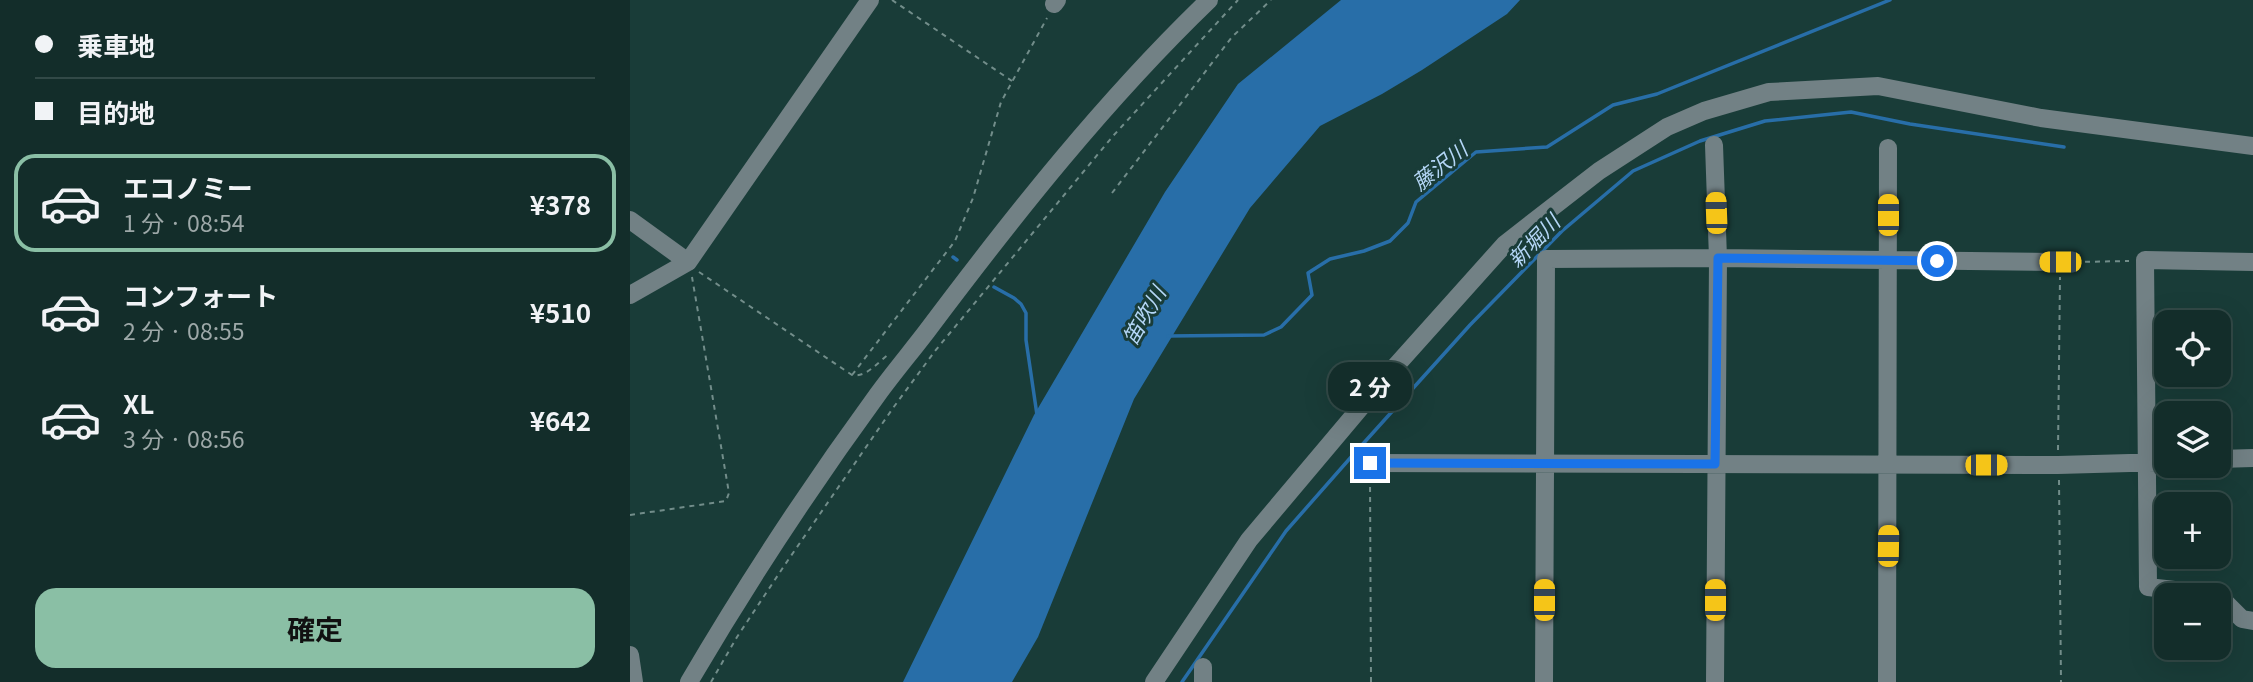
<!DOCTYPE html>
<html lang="ja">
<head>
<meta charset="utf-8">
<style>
	body { margin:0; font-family:Georgia,"Noto Sans JP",serif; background:#203936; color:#f1f3f6; height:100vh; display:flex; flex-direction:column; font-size:26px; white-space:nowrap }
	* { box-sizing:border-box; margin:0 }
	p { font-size:23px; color:#9da8a8 }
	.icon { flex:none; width:38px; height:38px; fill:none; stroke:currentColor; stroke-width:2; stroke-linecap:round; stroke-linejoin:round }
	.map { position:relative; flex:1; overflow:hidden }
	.side { display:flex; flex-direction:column; background:#132d2a; width:630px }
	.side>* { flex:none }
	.banner { display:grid; align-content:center; height:154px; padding:0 35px; background:#132d2a }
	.fabs { position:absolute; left:1524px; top:310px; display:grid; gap:14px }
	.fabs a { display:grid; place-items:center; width:77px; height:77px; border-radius:14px; background:#132d2a; box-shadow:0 7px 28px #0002,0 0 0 2px #324947; font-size:35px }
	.end { position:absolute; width:32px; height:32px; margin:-16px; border:9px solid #1a73e8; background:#fff; box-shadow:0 0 0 4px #fff }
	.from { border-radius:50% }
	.bubble { position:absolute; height:49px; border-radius:21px; background:#132d2a; box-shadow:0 7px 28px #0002,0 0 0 2px #324947; font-size:23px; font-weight:700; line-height:49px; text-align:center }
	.car { position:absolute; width:21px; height:42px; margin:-21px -10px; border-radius:9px; box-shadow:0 0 5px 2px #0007; background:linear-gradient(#f5c518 24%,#345 0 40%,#f5c518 0 76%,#345 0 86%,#f5c518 0) }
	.banner b { display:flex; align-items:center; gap:24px; height:66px; font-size:26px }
	.banner b+b { border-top:2px solid #324947 }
	.banner i { width:18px; height:18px; background:#f1f3f6 }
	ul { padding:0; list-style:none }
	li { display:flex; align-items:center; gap:21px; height:98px; margin:0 14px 10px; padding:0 21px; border:4px solid transparent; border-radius:21px }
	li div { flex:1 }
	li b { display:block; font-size:26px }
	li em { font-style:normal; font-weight:700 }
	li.selected { border-color:#8abfa5 }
	li>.icon { width:63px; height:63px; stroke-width:1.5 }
	.action { display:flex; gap:14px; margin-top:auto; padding:14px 35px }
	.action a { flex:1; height:80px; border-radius:21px; background:#8abfa5; color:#111; font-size:28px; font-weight:700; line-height:80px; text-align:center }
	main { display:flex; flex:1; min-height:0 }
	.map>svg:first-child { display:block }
	.water { fill:#286ea8 }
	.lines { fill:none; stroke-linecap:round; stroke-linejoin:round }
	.stream { stroke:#286ea8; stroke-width:3.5 }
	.path { stroke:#728d8a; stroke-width:2; stroke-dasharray:5 5; stroke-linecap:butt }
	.minor { stroke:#728185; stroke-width:18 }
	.route { stroke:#1a73e8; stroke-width:9 }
	.labels { text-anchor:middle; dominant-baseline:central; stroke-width:6; stroke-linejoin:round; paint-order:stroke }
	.water-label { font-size:21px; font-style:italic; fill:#b4d6f6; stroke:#193c38 }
</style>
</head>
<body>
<main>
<section class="side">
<div class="banner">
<b><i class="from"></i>乗車地</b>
<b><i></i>目的地</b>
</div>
<ul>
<li class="selected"><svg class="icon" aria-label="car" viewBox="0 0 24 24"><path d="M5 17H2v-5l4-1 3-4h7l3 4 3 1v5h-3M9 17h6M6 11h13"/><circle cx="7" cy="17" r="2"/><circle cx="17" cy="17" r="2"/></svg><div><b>エコノミー</b><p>1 分 · 08:54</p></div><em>¥378</em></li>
<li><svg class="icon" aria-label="car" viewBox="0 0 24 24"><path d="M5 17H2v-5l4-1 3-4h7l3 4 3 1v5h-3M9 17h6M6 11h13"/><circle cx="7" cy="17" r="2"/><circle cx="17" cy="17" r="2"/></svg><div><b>コンフォート</b><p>2 分 · 08:55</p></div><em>¥510</em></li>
<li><svg class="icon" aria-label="car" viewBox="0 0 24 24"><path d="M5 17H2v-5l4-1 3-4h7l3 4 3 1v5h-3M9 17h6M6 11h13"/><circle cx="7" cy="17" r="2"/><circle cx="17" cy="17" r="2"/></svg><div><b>XL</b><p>3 分 · 08:56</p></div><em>¥642</em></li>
</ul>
<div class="action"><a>確定</a></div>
</section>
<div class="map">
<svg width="1623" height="682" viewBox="0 0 1623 682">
	<rect width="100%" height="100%" fill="#193c38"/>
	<path class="water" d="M711,0H890L877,14L792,70L752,94L690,126L620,208L504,399L408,637L382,682H273L404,415L535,192L608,84Z"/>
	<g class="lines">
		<path class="stream" d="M323,257L327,260
			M364,287L384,298L391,304L396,313V340L407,415
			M538,336L634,335L651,327L682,295L678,273L700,259L734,251L760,241L778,223L786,202L846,152L917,147L983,105L1027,94L1260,0
			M552,682L656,531L722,456L840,325L932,231L1003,171L1070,141L1135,121L1221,112L1280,124L1434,147"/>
		<path class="path" d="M262,0L382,81
			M482,193L602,37L641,0
			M1445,262L1499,261
			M69,272L222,375C236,378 248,362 259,354
			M222,375L325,241L343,198L371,102L417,18
			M1428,450L1430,277
			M740,477L741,682
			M1429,480L1431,682
			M0,515L96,501L99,493L62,277
			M81,682L107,637L154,566L263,408L305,351L483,136L608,0"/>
		<path class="minor" d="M424,4L427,0
			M1084,145L1088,258L1085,682
			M0,220L58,262
			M0,295L58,262L240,0
			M1589,459L1623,458
			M740,463L1428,465L1536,462
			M1588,595L1518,587L1515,260L1623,262
			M1589,596L1612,619L1623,621
			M0,655L4,682
			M59,682C117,583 180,487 248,394C264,372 281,352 297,331C384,215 475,100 579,0
			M524,682L619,540L763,369L875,244L969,171L1037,127L1074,111L1139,92L1248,86L1411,118L1623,146
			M573,682V667
			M914,682L916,259L1088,258L1430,262
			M1257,682L1258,148"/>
	</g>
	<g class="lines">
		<path class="route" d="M740,463L1085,464L1088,258L1307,261"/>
	</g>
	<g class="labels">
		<g class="water-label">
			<text transform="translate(809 165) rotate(-38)">藤沢川</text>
			<text transform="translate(903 240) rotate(-46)">新堀川</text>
			<text transform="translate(513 315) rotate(-60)">笛吹川</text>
		</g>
	</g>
</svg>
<div class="fabs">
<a><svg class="icon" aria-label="locate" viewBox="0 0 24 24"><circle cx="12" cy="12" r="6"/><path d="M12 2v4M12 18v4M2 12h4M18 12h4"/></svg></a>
<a><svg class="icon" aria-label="layers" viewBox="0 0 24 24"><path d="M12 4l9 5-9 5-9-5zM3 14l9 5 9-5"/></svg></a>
<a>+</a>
<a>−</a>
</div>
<i class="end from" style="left:1307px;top:261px"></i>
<i class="end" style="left:740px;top:463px"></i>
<div class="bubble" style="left:698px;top:362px;width:84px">2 分</div>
<i class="car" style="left:1086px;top:213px;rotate:358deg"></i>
<i class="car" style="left:1258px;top:215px;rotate:0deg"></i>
<i class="car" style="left:1430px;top:262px;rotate:270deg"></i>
<i class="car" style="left:1356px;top:465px;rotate:90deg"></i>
<i class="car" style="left:1258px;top:546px;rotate:1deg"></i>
<i class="car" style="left:914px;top:600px;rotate:0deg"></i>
<i class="car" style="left:1085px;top:600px;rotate:0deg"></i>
</div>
</main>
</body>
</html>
